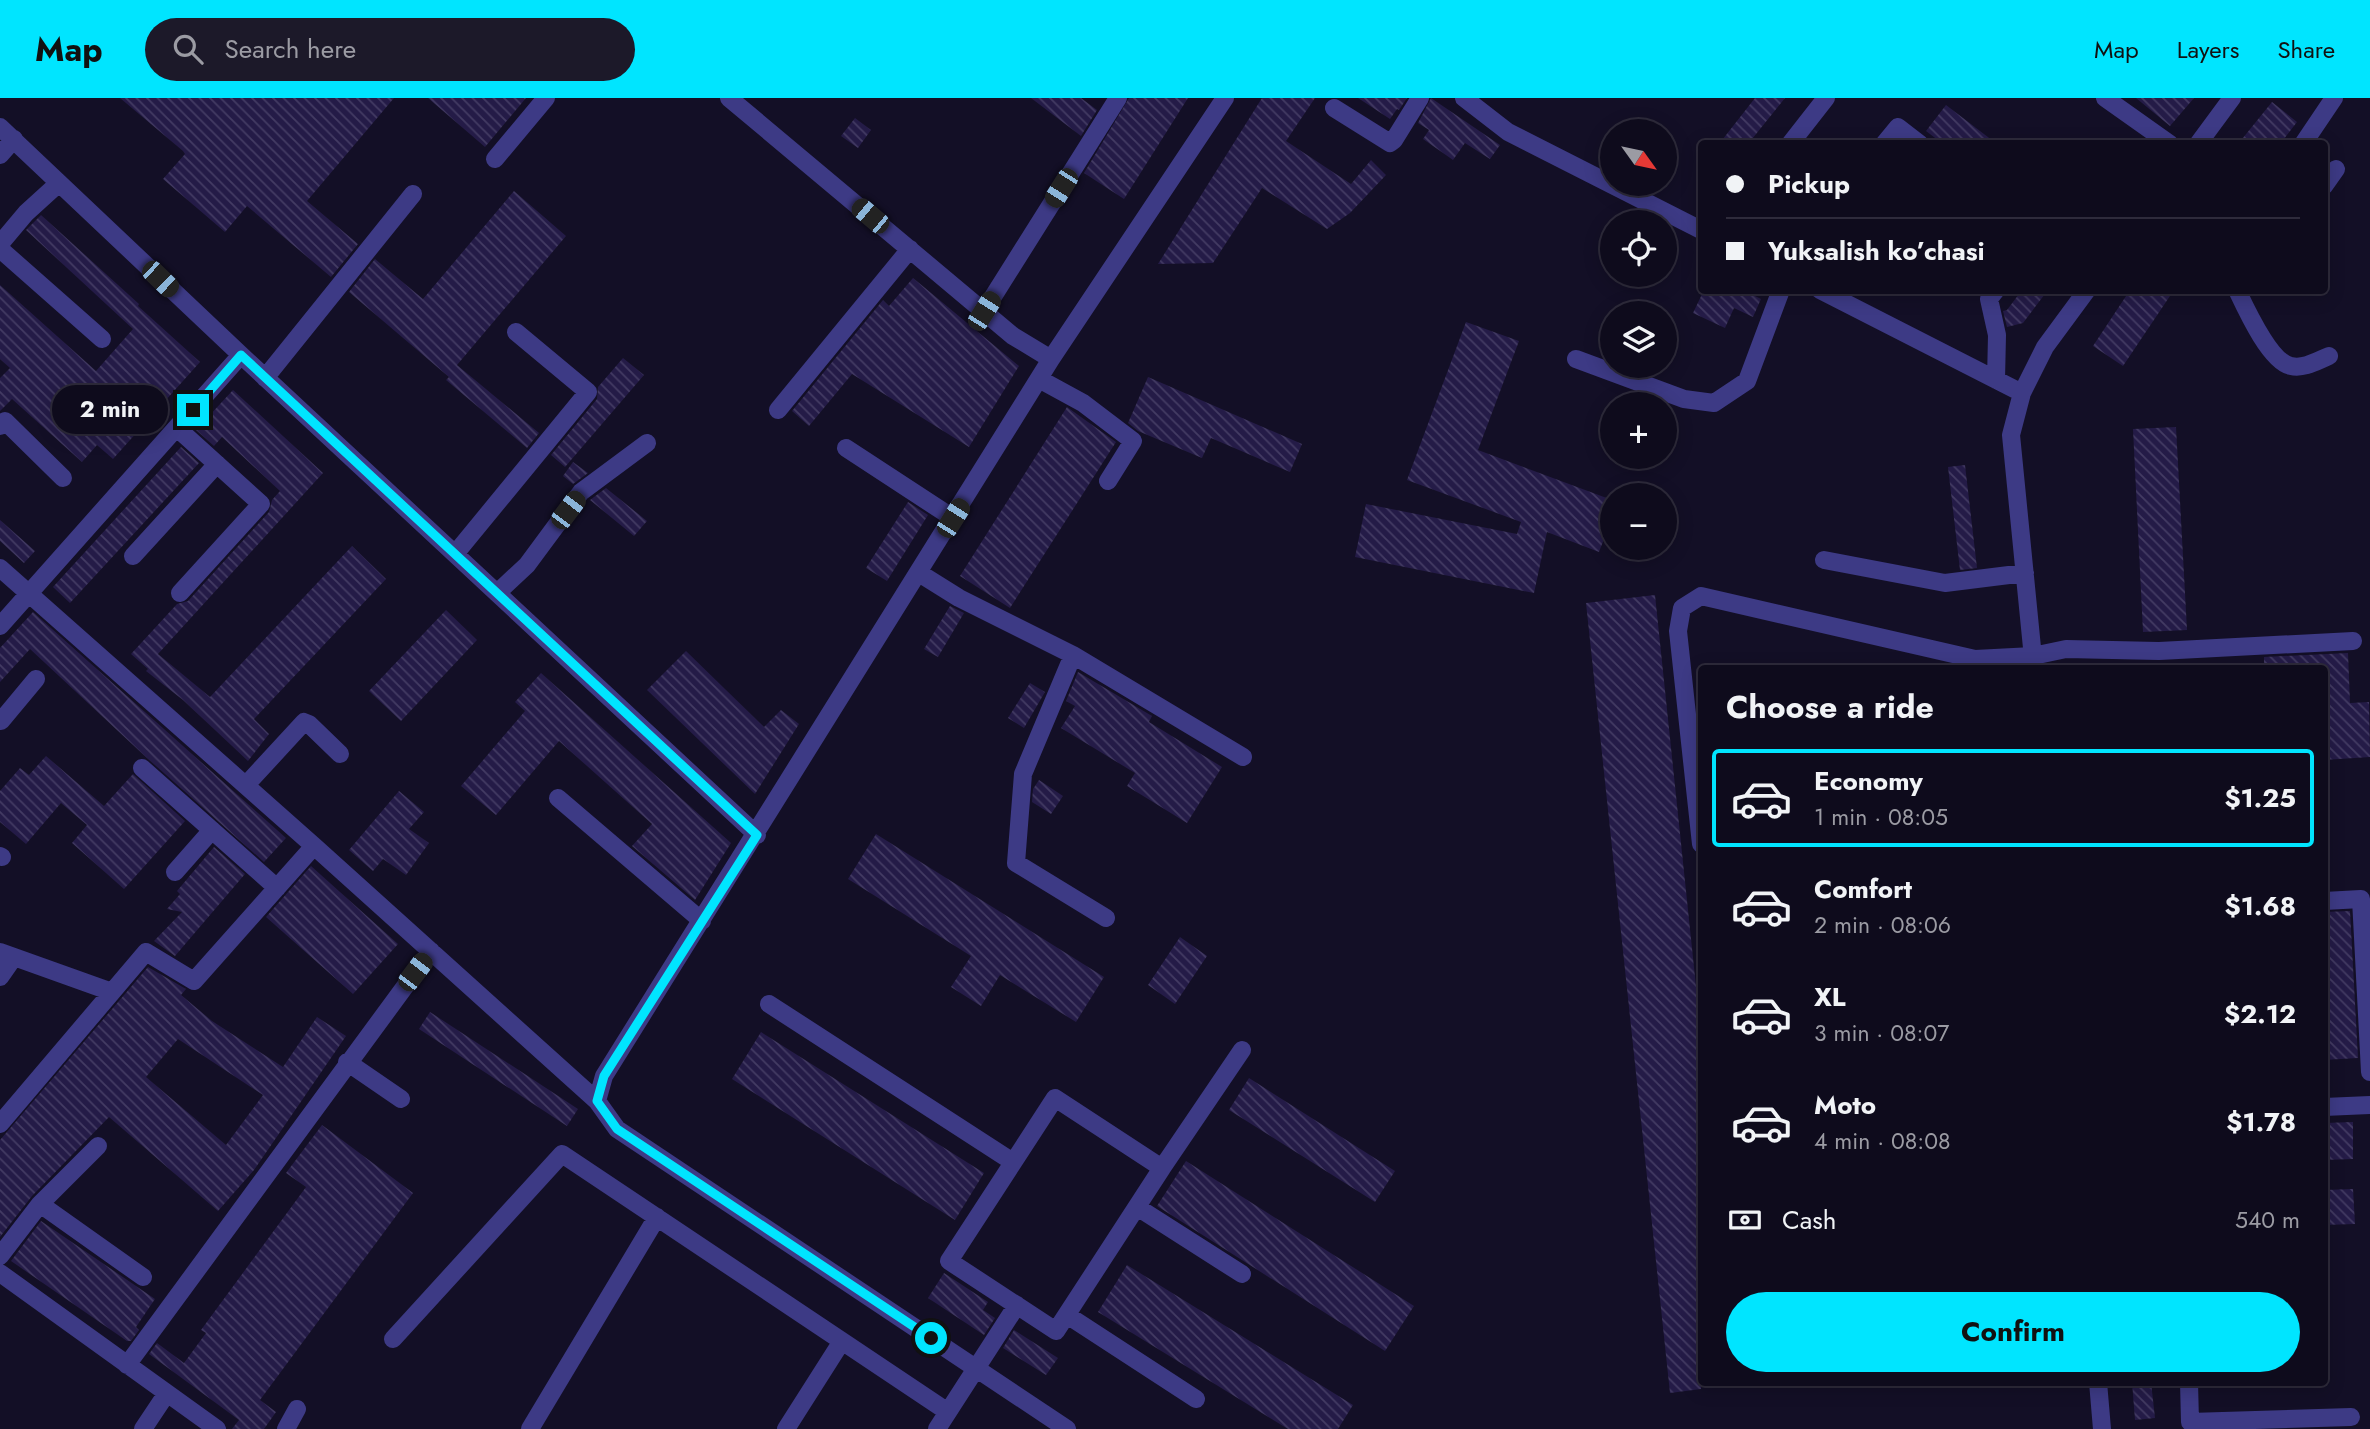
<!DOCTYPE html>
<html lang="en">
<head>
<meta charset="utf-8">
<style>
	body { margin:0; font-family:Jost,sans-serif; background:#1c1929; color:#f1f3f6; height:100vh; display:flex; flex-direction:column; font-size:26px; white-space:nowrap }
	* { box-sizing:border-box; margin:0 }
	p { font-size:23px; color:#9b9ba3 }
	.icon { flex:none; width:38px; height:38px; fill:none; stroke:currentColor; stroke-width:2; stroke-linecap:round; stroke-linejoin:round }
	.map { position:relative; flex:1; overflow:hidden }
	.details { position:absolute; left:1698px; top:567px; width:630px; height:721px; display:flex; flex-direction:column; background:#0e0b1c; border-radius:7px; box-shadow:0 4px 18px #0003,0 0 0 2px #2e2b3b }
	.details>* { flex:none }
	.hud { position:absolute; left:1698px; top:42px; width:630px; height:154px; border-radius:7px; box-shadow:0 4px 18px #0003,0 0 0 2px #2e2b3b; display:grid; align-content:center; height:154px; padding:0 28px; background:#0e0b1c }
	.needle { width:46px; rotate:123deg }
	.controls { position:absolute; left:1600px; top:21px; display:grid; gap:14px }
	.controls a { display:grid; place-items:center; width:77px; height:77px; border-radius:50%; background:#0e0b1c; box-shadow:0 4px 18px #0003,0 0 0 2px #2e2b3b; font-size:35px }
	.end { position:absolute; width:32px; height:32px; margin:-16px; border:9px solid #00e5ff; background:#111; box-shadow:0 0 0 4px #111 }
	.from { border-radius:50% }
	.bubble { position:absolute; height:49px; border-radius:24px; background:#0e0b1c; box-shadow:0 4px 18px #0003,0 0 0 2px #2e2b3b; font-size:23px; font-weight:700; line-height:49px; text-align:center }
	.car { position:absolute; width:21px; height:42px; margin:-21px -10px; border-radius:9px; box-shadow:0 0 5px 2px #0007; background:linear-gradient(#222 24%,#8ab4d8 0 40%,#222 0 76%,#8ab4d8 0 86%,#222 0) }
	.hud b { display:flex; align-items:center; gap:24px; height:66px; font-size:26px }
	.hud b+b { border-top:2px solid #2e2b3b }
	.hud i { width:18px; height:18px; background:#f1f3f6 }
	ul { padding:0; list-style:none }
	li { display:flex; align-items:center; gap:21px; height:98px; margin:0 14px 10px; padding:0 14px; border:4px solid transparent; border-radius:7px }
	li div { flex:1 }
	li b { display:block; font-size:26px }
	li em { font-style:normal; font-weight:700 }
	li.selected { border-color:#00e5ff }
	li>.icon { width:63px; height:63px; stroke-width:1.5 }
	h2 { padding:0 28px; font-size:32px; line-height:84px }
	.pay { display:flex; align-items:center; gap:18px; height:77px; padding:0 28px; font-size:26px }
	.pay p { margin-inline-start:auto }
	.primary-button { display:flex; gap:14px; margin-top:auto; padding:14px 28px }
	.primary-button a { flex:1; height:80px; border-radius:42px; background:#00e5ff; color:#111; font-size:28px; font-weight:700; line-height:80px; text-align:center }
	header { display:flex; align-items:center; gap:42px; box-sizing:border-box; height:98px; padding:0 35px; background:#00e5ff; color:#111 }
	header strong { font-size:33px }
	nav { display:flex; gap:38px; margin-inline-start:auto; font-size:24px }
	.search { width:490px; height:63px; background:#1c1929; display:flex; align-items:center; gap:18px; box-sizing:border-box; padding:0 24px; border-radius:38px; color:#9b9ba3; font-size:26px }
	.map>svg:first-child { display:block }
	.building { fill:url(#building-back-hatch); fill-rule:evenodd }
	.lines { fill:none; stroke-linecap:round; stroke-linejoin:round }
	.minor { stroke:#3d3a85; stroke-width:18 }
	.route { stroke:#00e5ff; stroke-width:9 }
</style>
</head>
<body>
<header>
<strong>Map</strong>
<div class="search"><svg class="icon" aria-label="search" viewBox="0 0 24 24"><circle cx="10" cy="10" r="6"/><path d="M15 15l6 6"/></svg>Search here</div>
<nav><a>Map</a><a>Layers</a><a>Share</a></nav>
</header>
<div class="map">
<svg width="2370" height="1331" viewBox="0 0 2370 1331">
	<defs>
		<pattern id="building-back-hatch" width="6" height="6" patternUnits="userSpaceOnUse" patternTransform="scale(1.75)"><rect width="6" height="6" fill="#241b47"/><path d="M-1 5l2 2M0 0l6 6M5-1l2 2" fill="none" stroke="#433b63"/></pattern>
	</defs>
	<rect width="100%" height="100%" fill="#130f26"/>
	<path class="building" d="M120,0H394L307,103L358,146L331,179L247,108L225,134L163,81L185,56L183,53Z
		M428,0H526L485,49Z
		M1031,0H1081L1097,12L1081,38Z
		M1129,0H1188L1124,101L1084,75Z
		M1262,0H1315L1286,43L1351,86L1371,62L1386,77L1350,115L1327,131L1262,90L1213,165L1158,166Z
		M1358,0H1407L1399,12L1397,11L1390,21Z
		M1431,0L1500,47L1490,61L1465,45L1453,62L1423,41L1429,32L1418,25Z
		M1755,0H1785L1748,46H1719Z
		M2136,0H2194L2170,28Z
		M2272,4L2297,24L2280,46H2238Z
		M1946,7L1997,46H1943L1926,33Z
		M855,20L871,32L858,50L841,38Z
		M514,93L566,138L457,267L539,335L527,350L446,282L449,279L349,194L375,161L423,201Z
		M41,117L139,206L138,208L200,264L113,361L97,347L82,364L12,301L0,313V280L10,270L0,261V187L96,273L133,231L26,132Z
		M913,180L1019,268L969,349L852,276L809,328L792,313L883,202L889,208Z
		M1704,192H1743L1761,201L1753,219L1734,210L1725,230L1693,215Z
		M2022,192H2048L2023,225L2007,229L2003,213L2007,212Z
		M2130,192H2174L2123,268L2093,248Z
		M1466,224L1519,243L1478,352L1612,402V420L1599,454L1547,434L1534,495L1355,459L1366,406L1517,436L1521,424L1407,382Z
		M623,260L644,277L565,369L551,357L597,301L598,289Z
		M1148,279L1302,346L1290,374L1211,340L1202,360L1138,333L1128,325Z
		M233,292L323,375L158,556L210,599L352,448L386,481L254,621L269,636L248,663L183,602L146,573L148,571L131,556L177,506L188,503L269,414L272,402L280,393L222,339L214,348L196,332Z
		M1067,309L1116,344L1010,510L960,478Z
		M2176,329L2187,532L2143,534L2133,331Z
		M181,349L199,365L70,505L53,489Z
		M573,364L588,375L573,386L563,378Z
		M1965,367L1977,470L1960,472L1948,369Z
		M606,390L647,423L634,438L590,402Z
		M908,404L928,417L887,483L866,470Z
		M0,422L35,453L24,465L0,443Z
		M1655,497L1701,936V1291L1670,1295L1586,505Z
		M950,508L964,515L938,559L924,551Z
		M446,512L477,542L401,623L369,593Z
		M33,514L286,740L264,764L147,660L30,551L0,584V550Z
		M686,553L764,629L781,612L799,626L755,696L647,592Z
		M2348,555L2350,605L2369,604L2370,659L2324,662V570H2264V559Z
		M1078,574L1152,618L1149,624L1222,669L1187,725L1127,688L1135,675L1061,630L1075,608L1066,603Z
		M541,575L731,745L695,802L632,748L652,726L559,643L496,717L461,688L525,613L515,604Z
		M1030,585L1045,594L1024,630L1008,620Z
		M46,658L104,708L133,676L185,723L124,791L72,745L87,727L61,705L26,746L0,724V693L20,670L29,677Z
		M1039,682L1063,698L1051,716L1032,704L1033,691Z
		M399,693L424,714L409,731L429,745L406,777L383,761L373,773L349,752Z
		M876,736L1104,879L1076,924L1000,877L981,908L951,889L971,858L848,781Z
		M214,749L245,776L175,858L154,843L182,814L167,811L180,796L177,793Z
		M311,768L398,846L353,896L266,819Z
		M2350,813L2358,960L2324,962V814Z
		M1180,839L1207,858L1175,906L1148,887Z
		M148,869L186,891L181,897L212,923L283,969L317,919L346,938L254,1072L218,1113L109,1019L32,1098L0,1139V1042ZM178,941L263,997L226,1047L146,979Z
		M430,914L578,1011L567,1028L419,931Z
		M761,934L984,1075L955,1122L732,981Z
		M1249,980L1395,1073L1375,1104L1229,1012Z
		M2353,1024V1061L2324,1062V1025Z
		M322,1027L413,1095L260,1302L276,1314L264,1331H232L239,1322L149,1256L157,1245L184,1265L206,1235L201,1232L306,1089L286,1075Z
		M1186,1063L1414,1208L1385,1253L1157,1108Z
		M2353,1091L2355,1126L2324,1127V1092Z
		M41,1123L155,1201L136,1229L139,1232L131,1243H127L11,1163Z
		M1127,1167L1353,1307L1338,1331H1288L1098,1214Z
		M944,1175L988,1204L983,1212L995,1220L984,1237L928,1200Z
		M1014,1232L1058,1260L1046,1277L1003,1250Z
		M2132,1284H2151L2155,1320L2135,1322Z"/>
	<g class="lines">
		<path class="minor" d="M729,0L1013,238L1051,261
			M1464,0L1508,34L1701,132
			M2105,0L2170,46
			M1334,10L1390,45L1394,42L1420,0
			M0,29L241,257L757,737
			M1790,46L1826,0
			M1884,46L1898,29L1920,46
			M2198,46L2232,0
			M2303,46L2334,0
			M0,57L14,41
			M495,61L546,0
			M2324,88L2336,71
			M0,146L26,115L59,85
			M0,151L102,241
			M1820,192L2022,295
			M1996,192L1989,201L1997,237L1996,282
			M2237,192C2246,211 2270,264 2291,268C2304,271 2317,263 2329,258
			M984,213L1118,0
			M1576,261L1684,301L1714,305L1747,283L1781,192
			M265,280L413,96
			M1039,281L1083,305L1133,343L1108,383
			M778,312L910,151
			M0,328L5,323L63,380
			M177,330L261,406L180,495
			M846,350L953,420
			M455,456L588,294L516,234
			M133,458L217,366
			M1824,462L1945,485L2025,475
			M0,470L314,748L597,1003
			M919,475L959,500L1073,557L1023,676L1016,765L1106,820
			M497,495L527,467L581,394L647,345
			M0,528L241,257
			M1073,557L1243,659
			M2034,570L2011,337L2022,295L2045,249L2087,192
			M0,622L1,623L36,581
			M142,670L277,790
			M246,687L304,624L309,626L340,656
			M558,700L702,823
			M1701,746L1678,533L1682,510L1701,498L1975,561L2033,558L2066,551L2159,553L2353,543
			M0,758L2,759
			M175,774L212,732
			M2324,803L2361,801L2370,974
			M0,854L112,894
			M0,879L14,859
			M769,906L1013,1064
			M347,964L401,1001
			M1055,1000L1162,1070L1056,1233L949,1163Z
			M2324,1009L2370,1007
			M0,1026L146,854L194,883L314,748
			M1162,1070L1242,952
			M40,1106L143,1179
			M1137,1109L1242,1176
			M0,1158L40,1106L98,1048
			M0,1175L217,1331
			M1067,1217L1196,1301
			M393,1241L562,1056L948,1314
			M127,1267L431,853
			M2098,1284L2102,1331
			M2189,1284L2190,1324L2351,1319
			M143,1331L167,1295
			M286,1331L297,1311
			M530,1331L657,1119
			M786,1331L842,1243
			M937,1331L1017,1207
			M1067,1331L617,1031L597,1003L604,978L1051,261L1225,0"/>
	</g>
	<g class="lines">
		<path class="route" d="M193,312L241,257L757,737L604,978L597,1003L617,1031L931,1240"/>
	</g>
</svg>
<div class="controls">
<a><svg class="needle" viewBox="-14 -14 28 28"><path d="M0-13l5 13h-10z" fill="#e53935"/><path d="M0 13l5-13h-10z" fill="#9b9ba3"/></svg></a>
<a><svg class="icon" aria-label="locate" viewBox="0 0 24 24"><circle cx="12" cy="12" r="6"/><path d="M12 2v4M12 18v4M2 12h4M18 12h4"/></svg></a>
<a><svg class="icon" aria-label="layers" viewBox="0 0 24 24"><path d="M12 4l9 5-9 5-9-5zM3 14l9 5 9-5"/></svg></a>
<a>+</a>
<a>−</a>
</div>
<i class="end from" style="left:931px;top:1240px"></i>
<i class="end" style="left:193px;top:312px"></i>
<div class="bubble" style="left:52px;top:287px;width:116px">2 min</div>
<i class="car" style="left:1061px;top:90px;rotate:212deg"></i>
<i class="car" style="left:870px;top:118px;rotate:310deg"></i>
<i class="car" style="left:160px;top:181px;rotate:134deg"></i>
<i class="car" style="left:984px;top:213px;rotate:32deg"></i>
<i class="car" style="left:568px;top:412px;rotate:37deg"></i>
<i class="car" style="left:953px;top:420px;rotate:32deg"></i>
<i class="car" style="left:415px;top:874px;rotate:37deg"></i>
<div class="hud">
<b><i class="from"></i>Pickup</b>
<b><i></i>Yuksalish ko’chasi</b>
</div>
<section class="details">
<h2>Choose a ride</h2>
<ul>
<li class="selected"><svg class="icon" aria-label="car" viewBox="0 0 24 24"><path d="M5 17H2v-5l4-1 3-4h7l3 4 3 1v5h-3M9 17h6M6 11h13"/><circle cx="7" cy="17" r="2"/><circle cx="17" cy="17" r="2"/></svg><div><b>Economy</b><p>1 min · 08:05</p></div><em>$1.25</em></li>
<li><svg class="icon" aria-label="car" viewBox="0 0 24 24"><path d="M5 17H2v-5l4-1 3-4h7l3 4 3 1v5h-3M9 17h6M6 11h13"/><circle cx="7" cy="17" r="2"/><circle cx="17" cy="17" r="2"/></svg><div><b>Comfort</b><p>2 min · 08:06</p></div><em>$1.68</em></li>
<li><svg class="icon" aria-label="car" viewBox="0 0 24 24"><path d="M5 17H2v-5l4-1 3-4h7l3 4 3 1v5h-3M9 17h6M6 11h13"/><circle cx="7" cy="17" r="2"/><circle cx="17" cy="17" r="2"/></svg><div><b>XL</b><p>3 min · 08:07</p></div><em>$2.12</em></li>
<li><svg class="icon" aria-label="car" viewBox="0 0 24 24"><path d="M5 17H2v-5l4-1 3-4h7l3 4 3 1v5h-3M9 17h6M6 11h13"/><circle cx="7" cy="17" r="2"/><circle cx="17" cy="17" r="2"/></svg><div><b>Moto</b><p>4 min · 08:08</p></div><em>$1.78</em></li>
</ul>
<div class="pay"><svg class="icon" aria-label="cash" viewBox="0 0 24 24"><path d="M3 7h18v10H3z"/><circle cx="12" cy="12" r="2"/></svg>Cash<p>540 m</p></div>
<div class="primary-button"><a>Confirm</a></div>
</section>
</div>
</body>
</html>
